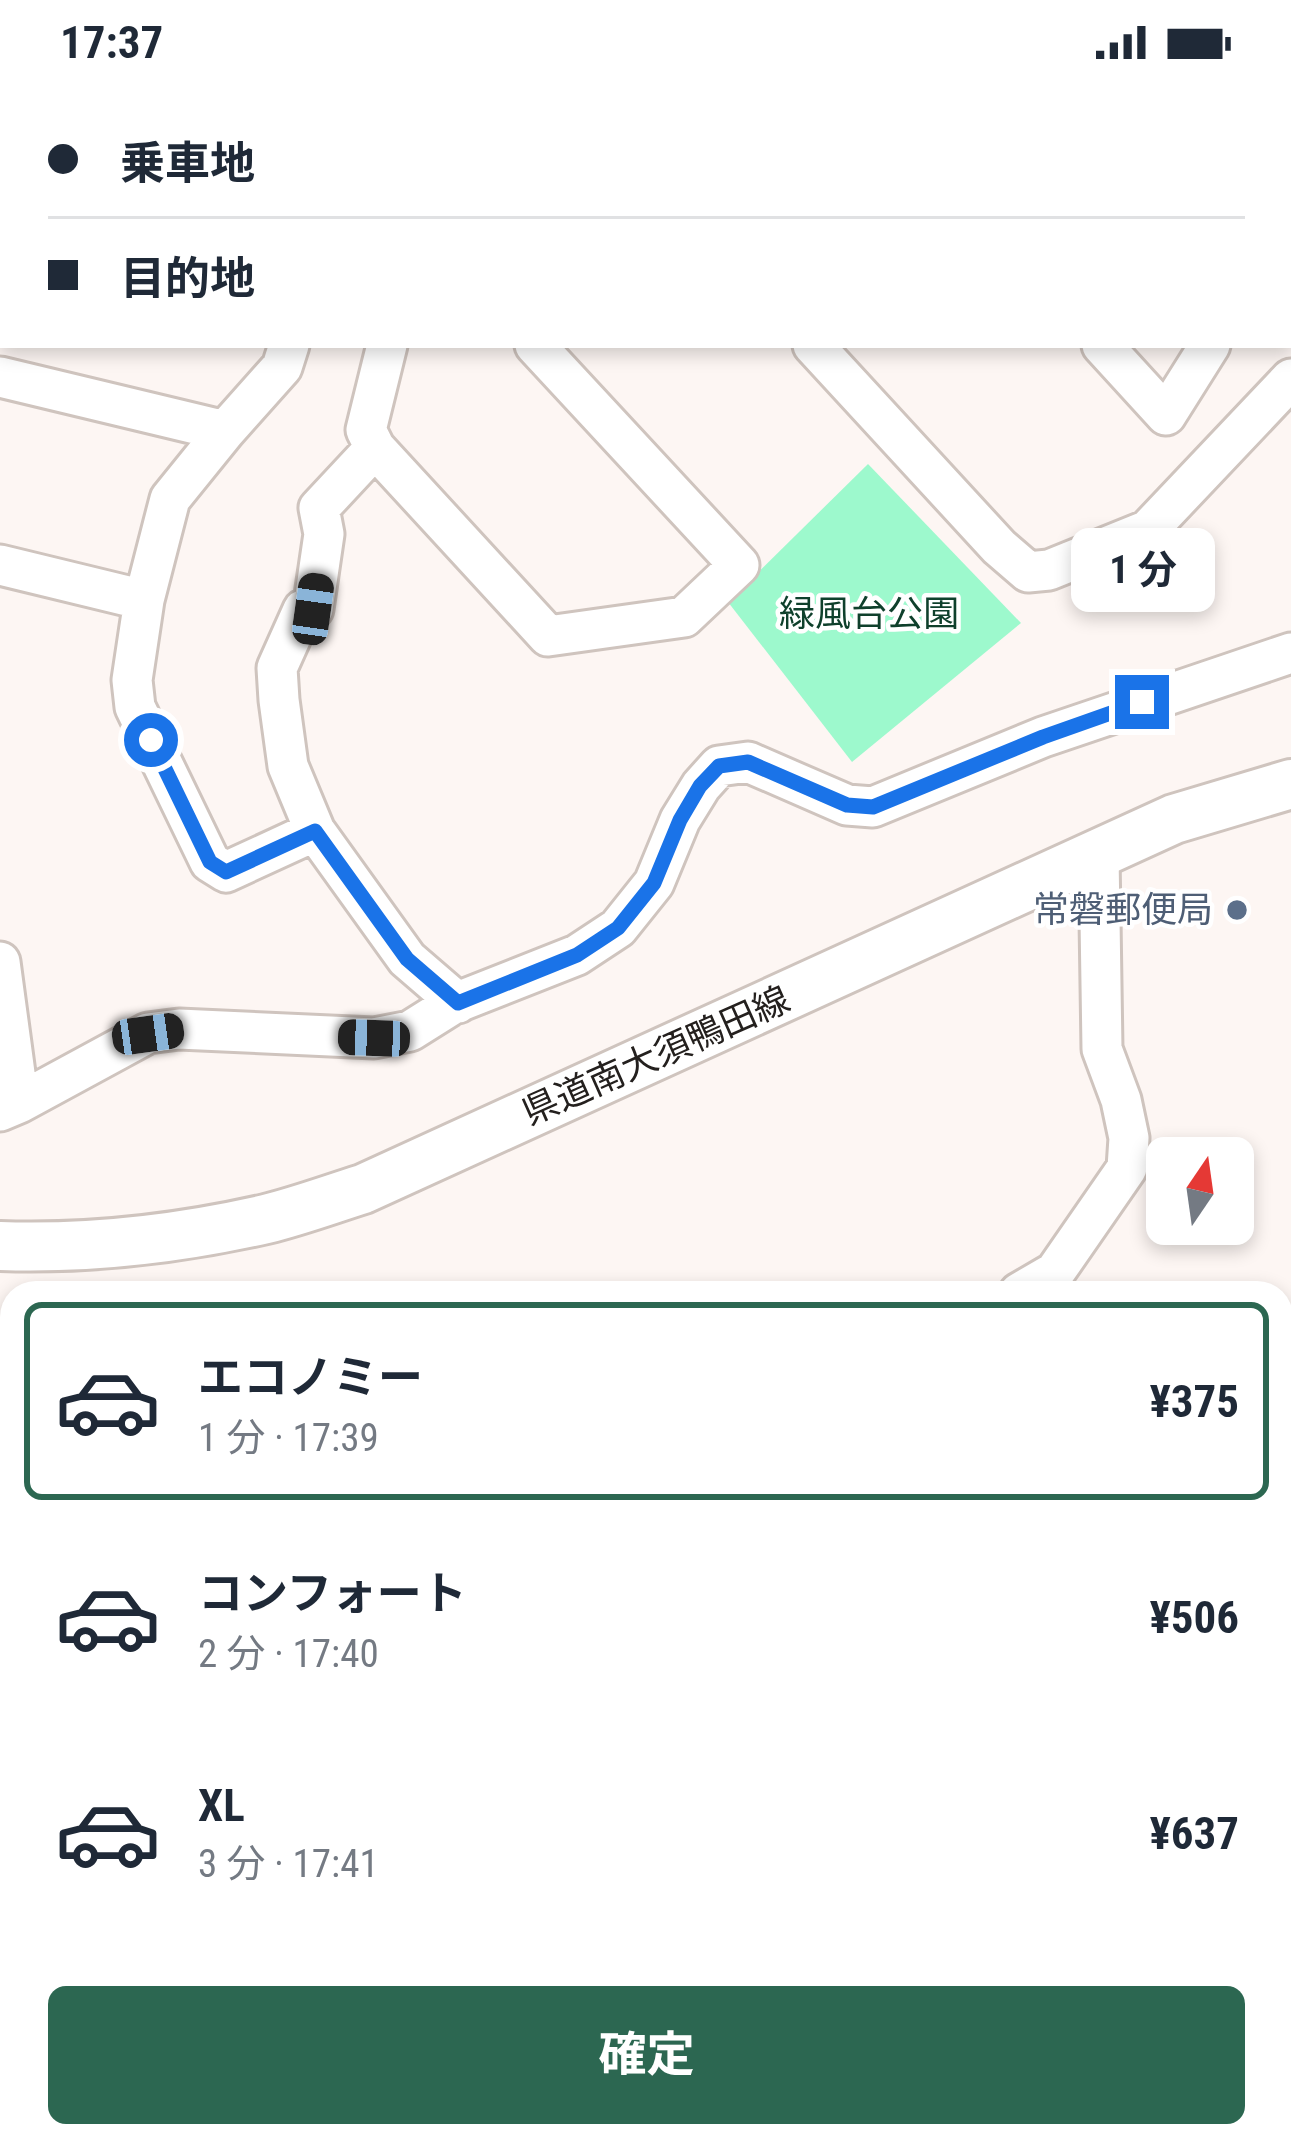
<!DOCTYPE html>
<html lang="ja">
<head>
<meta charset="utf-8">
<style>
	body { margin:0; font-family:"Roboto Condensed","Noto Sans JP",sans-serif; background:#f2f2f3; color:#1f2937; height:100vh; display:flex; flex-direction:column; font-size:45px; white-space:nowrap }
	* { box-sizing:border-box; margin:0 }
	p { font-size:39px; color:#747a83 }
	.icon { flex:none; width:66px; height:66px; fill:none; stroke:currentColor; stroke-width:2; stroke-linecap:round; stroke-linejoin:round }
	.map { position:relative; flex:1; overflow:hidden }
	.panel { position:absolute; left:0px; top:1197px; width:1293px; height:867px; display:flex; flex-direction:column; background:#fff; border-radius:36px 36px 0 0; box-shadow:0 6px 18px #0003 }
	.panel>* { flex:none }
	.hud { position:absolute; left:0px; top:0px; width:1293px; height:264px; box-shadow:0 6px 18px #0003; display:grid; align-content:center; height:264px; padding:0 48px; background:#fff }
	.needle { width:78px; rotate:13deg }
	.buttons { position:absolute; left:1146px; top:1053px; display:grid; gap:24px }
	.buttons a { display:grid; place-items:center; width:108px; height:108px; border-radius:18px; background:#fff; box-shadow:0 6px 18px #0003; font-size:60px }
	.end { position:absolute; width:54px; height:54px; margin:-27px; border:15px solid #1a73e8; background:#fff; box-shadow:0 0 0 6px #fff }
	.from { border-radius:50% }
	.bubble { position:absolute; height:84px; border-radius:18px; background:#fff; box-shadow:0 6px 18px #0003; font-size:39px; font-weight:700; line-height:84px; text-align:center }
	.car { position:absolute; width:36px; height:72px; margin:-36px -18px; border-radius:15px; box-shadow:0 0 9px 3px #0007; background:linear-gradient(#222 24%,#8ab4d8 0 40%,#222 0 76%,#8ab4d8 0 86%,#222 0) }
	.hud b { display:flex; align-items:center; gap:42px; height:114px; font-size:45px }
	.hud b+b { border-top:3px solid #e0e1e3 }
	.hud i { width:30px; height:30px; background:#1f2937 }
	ul { padding:21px 0 0; list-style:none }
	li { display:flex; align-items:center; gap:36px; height:198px; margin:0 24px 18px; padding:0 24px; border:6px solid transparent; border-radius:18px }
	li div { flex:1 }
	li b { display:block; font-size:45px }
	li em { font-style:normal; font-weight:700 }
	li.on { border-color:#2c6751 }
	li>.icon { width:108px; height:108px; stroke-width:1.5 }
	.button { display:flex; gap:24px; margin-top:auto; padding:24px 48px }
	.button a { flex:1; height:138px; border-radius:18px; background:#2c6751; color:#fff; font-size:48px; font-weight:700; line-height:138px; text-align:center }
	.status { display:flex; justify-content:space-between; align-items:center; height:84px; padding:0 60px; background:#fff; direction:ltr }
	.status svg { height:33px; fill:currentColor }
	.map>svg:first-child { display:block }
	.green { fill:#9df9cd }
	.forest { fill:#71e1ae }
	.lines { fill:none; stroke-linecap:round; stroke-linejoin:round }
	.minor-casing { stroke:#cfc4be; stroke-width:45 }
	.major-casing { stroke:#cfc4be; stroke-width:54 }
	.path { stroke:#87827f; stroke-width:6; stroke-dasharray:6 6; stroke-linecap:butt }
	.minor { stroke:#fff; stroke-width:39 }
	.major { stroke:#fff; stroke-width:48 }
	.route { stroke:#1a73e8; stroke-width:15 }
	.service-dot { fill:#5c6f8a; stroke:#fff; stroke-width:4.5 }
	.labels { text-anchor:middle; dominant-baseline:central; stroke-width:9; stroke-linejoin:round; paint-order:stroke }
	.park-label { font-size:36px; fill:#0f402c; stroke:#fff }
	.service-label { font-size:36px; fill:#4e5e75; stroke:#fff; text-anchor:end }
	.street-label { font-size:36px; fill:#24201e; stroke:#fff }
</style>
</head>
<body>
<div class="status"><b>17:37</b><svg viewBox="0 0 49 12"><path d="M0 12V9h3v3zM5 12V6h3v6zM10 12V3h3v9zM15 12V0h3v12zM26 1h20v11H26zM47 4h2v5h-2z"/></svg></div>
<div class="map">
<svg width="1291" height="2062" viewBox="0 0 1291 2062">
	<rect width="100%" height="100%" fill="#fdf6f3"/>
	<path class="green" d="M868,380L1021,539L852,678L728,518Z"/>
	<path class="forest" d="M0,1553H12V1776L0,1792Z
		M0,1826L12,1844V2052H153L160,2062H0Z"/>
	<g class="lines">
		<g class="minor-casing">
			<path id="minor" d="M494,0L502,3
				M863,0L866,3
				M1153,0L1156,3
				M350,3V0
				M779,3L782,0
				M0,93L3,94
				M1290,113L1291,111
				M289,261L282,283L225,347L170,415L144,516L132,596L135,623L210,778L226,788L315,747
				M387,261L366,346L375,364L548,552L684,533L739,481L535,261
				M813,261L999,463L1028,488L1049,486L1148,446L1291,295
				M1102,261L1166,331L1210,261
				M0,293L225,347
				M375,364L319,424L324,450L313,525L303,526L277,584L279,616L288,682L315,747L407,875L458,919
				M0,481L144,516
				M0,878L19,1019L0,1027
				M19,1019L148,949L179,945L374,954L410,947L453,920L577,871L618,844L654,799L680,736L701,702L719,682L748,678L847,721L873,723L1043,653L1291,569
				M1019,1209L1055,1188L1127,1084L1129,1054L1121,1016L1102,965L1099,770
				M1281,1455L1291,1453
				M1281,1675L1291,1673
				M1281,1860L1291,1858
				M193,2052L200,2062
				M329,2052L337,2062
				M387,2062L409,2056L470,2061"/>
		</g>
		<g class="major-casing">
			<path id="major" d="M0,1162C90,1165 178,1155 266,1135C299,1127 331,1115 363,1105L1174,735L1291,700"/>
		</g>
		<path class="path" d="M1281,2018L1291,2059"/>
		<use href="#minor" class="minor"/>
		<use href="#major" class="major"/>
	</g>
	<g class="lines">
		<path class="route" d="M151,656L210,778L226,788L315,747L407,875L458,919L577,871L618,844L654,799L680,736L700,702L719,682L748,678L847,721L873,723L1043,653L1142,618"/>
	</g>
	<circle class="service-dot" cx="1237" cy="826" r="12"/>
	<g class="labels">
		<g class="park-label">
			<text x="869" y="530">緑風台公園</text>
		</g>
		<g class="service-label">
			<text x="1213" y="826">常磐郵便局</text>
		</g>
		<g class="street-label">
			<text transform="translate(656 972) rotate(-24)">県道南大須鴨田線</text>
		</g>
	</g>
</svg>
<div class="buttons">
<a><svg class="needle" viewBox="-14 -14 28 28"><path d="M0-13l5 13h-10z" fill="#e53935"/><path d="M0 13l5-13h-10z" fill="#747a83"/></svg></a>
</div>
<i class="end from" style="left:151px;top:656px"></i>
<i class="end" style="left:1142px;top:618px"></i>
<div class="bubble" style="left:1071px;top:444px;width:144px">1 分</div>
<i class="car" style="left:313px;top:525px;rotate:8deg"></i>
<i class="car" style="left:148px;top:950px;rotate:82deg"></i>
<i class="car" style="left:374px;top:954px;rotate:272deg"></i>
<div class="hud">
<b><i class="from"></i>乗車地</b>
<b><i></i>目的地</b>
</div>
<section class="panel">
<ul>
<li class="on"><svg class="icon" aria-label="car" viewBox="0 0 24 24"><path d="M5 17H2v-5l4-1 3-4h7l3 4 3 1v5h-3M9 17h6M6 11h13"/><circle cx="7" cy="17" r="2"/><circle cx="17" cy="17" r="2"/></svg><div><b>エコノミー</b><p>1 分 · 17:39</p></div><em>¥375</em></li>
<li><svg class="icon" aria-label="car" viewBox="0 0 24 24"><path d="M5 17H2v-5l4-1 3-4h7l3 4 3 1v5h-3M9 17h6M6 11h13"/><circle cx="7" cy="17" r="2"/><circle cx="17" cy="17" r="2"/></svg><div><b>コンフォート</b><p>2 分 · 17:40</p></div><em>¥506</em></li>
<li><svg class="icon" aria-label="car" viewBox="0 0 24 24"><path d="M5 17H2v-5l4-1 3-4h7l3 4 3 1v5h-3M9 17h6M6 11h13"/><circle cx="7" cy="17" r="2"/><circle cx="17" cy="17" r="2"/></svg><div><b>XL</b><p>3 分 · 17:41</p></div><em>¥637</em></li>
</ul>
<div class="button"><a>確定</a></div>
</section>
</div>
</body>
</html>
